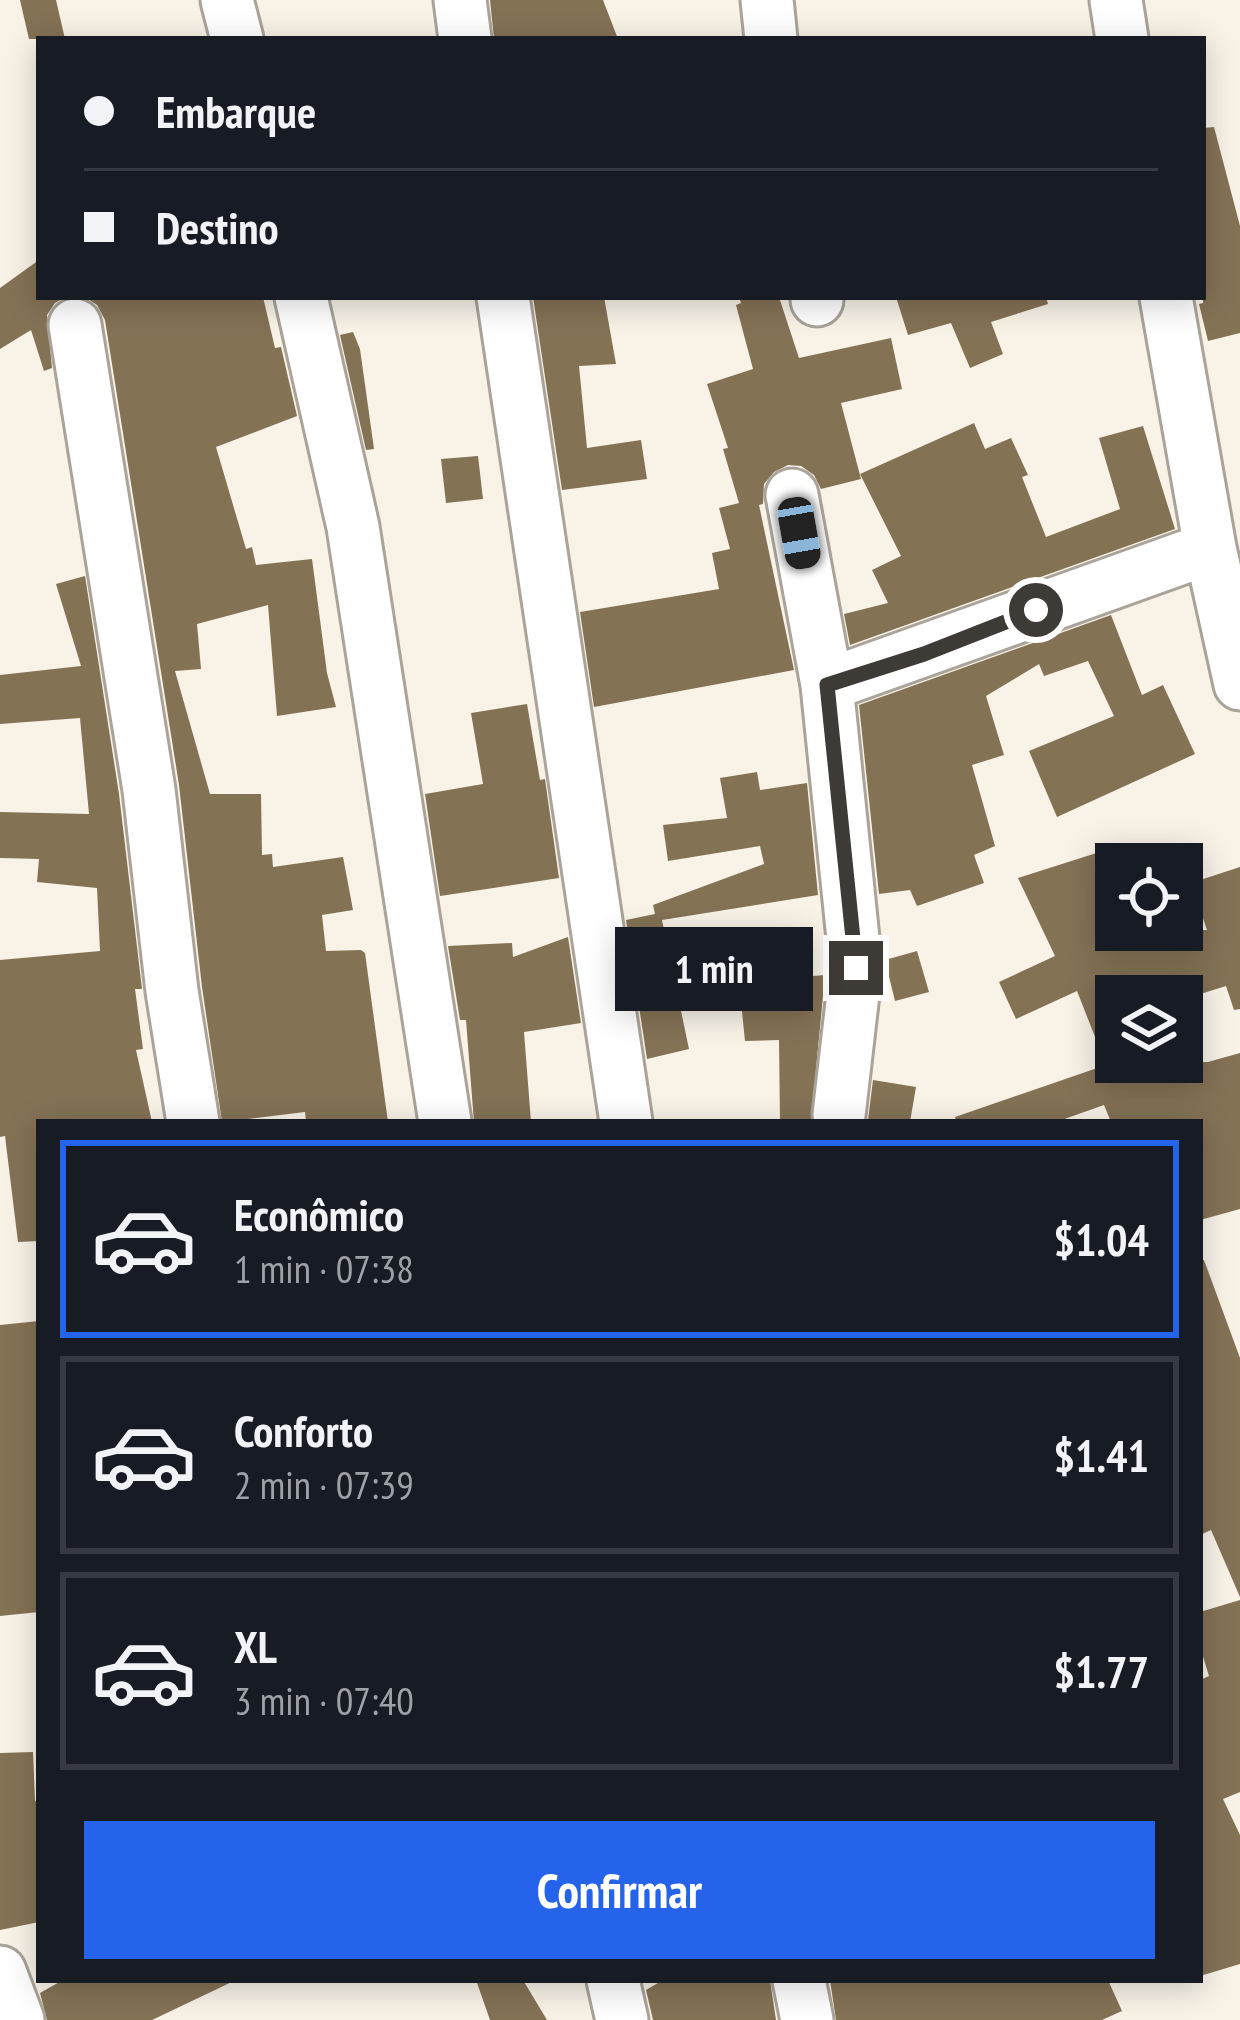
<!DOCTYPE html>
<html lang="pt">
<head>
<meta charset="utf-8">
<style>
	body { margin:0; font-family:"PT Sans Narrow",sans-serif; background:#242831; color:#f1f3f6; height:100vh; display:flex; flex-direction:column; font-size:45px; white-space:nowrap }
	* { box-sizing:border-box; margin:0 }
	p { font-size:39px; color:#9ea1a6 }
	.icon { flex:none; width:66px; height:66px; fill:none; stroke:currentColor; stroke-width:2; stroke-linecap:round; stroke-linejoin:round }
	.map { position:relative; flex:1; overflow:hidden }
	.details { position:absolute; left:36px; top:1119px; width:1167px; height:864px; display:flex; flex-direction:column; background:#171b24; border-radius:0px; box-shadow:0 6px 30px #0003 }
	.details>* { flex:none }
	.guide { position:absolute; left:36px; top:36px; width:1170px; height:264px; border-radius:0px; box-shadow:0 6px 30px #0003; display:grid; align-content:center; height:264px; padding:0 48px; background:#171b24 }
	.buttons { position:absolute; left:1095px; top:843px; display:grid; gap:24px }
	.buttons a { display:grid; place-items:center; width:108px; height:108px; border-radius:0px; background:#171b24; box-shadow:0 6px 30px #0003; font-size:60px }
	.end { position:absolute; width:54px; height:54px; margin:-27px; border:15px solid #3e3b37; background:#fff; box-shadow:0 0 0 6px #fff }
	.from { border-radius:50% }
	.bubble { position:absolute; height:84px; border-radius:0px; background:#171b24; box-shadow:0 6px 30px #0003; font-size:39px; font-weight:600; line-height:84px; text-align:center }
	.car { position:absolute; width:36px; height:72px; margin:-36px -18px; border-radius:15px; box-shadow:0 0 9px 3px #0007; background:linear-gradient(#222 24%,#8ab4d8 0 40%,#222 0 76%,#8ab4d8 0 86%,#222 0) }
	.guide b { display:flex; align-items:center; gap:42px; height:114px; font-size:45px }
	.guide b+b { border-top:3px solid #363941 }
	.guide i { width:30px; height:30px; background:#f1f3f6 }
	ul { padding:21px 0 0; list-style:none }
	li { display:flex; align-items:center; gap:36px; height:198px; margin:0 24px 18px; padding:0 24px; border:6px solid #363941; border-radius:0px }
	li div { flex:1 }
	li b { display:block; font-size:45px }
	li em { font-style:normal; font-weight:600 }
	li.active { border-color:#2563eb }
	li>.icon { width:108px; height:108px; stroke-width:1.5 }
	.button { display:flex; gap:24px; margin-top:auto; padding:24px 48px }
	.button a { flex:1; height:138px; border-radius:0px; background:#2563eb; color:#fff; font-size:48px; font-weight:600; line-height:138px; text-align:center }
	.map>svg:first-child { display:block }
	.building { fill:#847255 }
	.lines { fill:none; stroke-linecap:round; stroke-linejoin:round }
	.minor-casing { stroke:#a9a399; stroke-width:57 }
	.minor { stroke:#fff; stroke-width:51 }
	.route { stroke:#3e3b37; stroke-width:15 }
</style>
</head>
<body>
<div class="map">
<svg width="1240" height="2020" viewBox="0 0 1240 2020">
	<rect width="100%" height="100%" fill="#f8f2e7"/>
	<path class="building" d="M20,0H56L65,39H29Z
		M490,0H603L618,39H494Z
		M1214,127L1240,226V333L1208,341L1199,304L1203,303V128Z
		M39,260V297H66L55,303L47,315L52,368L44,371L31,330L0,349V288Z
		M85,297H263L275,348L281,347L297,416L216,447L246,549L252,547L256,565L312,559L327,673L336,707L277,716L268,605L197,624L201,669L175,671L210,794H261L262,855L272,854L273,867L343,857L353,910L322,915L326,951L361,950L365,953L388,1122H306L305,1112L222,1122L202,987L179,785L105,320L97,305Z
		M533,297H604L616,364L579,366L587,448L641,440L647,479L562,490Z
		M739,297H779L799,358L891,338L902,389L841,403L861,479L821,489L814,475L801,466L788,465L774,472L764,484L763,504L759,505L794,670L594,707L580,612L719,589L712,553L730,549L719,508L739,503L723,449L728,448L707,384L753,369L736,305L741,303Z
		M896,297H1046L1048,304L991,322L1003,354L970,368L951,323L908,335Z
		M353,332L360,349L374,449L366,450L340,335Z
		M974,423L985,449L1011,438L1028,475L1022,477L1046,537L1120,509L1099,438L1143,426L1175,529L850,645L844,614L888,603L872,570L901,556L860,474Z
		M478,456L483,499L446,503L441,459Z
		M85,576L119,794L142,989H135L143,1049L136,1050L152,1122H39V1241L18,1242L5,1136L0,1137V960L100,951L97,888L37,882L39,859L0,858V812L89,814L80,718L0,724V675L81,666L56,584Z
		M1111,615L1142,695L1163,685L1195,754L1057,817L1029,751L1114,716L1088,661L1044,676L1039,664L986,696L1004,755L972,765L995,846L974,855L984,883L917,906L910,890L879,894L859,705Z
		M527,704L540,780L545,779L559,878L440,896L425,794L483,784L471,713Z
		M757,772L760,790L807,783L818,895L662,920L689,1049L647,1059L626,920L655,914L653,905L764,864L760,846L668,861L663,825L727,818L720,778Z
		M1109,849L1116,865V930H1207L1191,883L1240,867V1009L1234,1010L1226,986L1194,996H1116V1062H1208L1240,1053V1209L1200,1220V1122H1111L1104,1105L1056,1122H956L955,1117L1106,1065L1077,991L1016,1019L999,982L1055,956L1018,878Z
		M568,937L581,1023L524,1032L531,1122H474L466,1020H460L448,946L512,943L513,957Z
		M917,951L929,992L895,1001L885,960Z
		M825,975L811,1122H780L779,1040L745,1041L739,982Z
		M873,1080L916,1087L910,1122L868,1120Z
		M1204,1260L1240,1358V1597L1211,1530L1200,1535V1261Z
		M39,1321V1612L0,1616V1325Z
		M1240,1600V1792L1223,1799L1240,1835V1964L1200,1976V1680L1209,1676L1200,1647V1612Z
		M33,1752L35,1801L39,1800V1922L0,1930V1753Z
		M63,1980H236L152,2020H47L40,1993Z
		M476,1980H523L547,2020H490Z
		M663,1980H770L776,2020H653L646,1990Z
		M830,1980H1108L1122,2011L1102,2020H836Z"/>
	<g class="lines">
		<g class="minor-casing">
			<path id="minor" d="M227,0L237,39
				M460,0L465,39
				M767,0L771,39
				M1116,0L1122,39
				M301,297L353,527L445,1122
				M503,297L626,1122
				M817,297V300
				M1166,297L1210,548L1240,684
				M75,325L149,790L172,991L193,1122
				M792,495L827,685L1210,548
				M827,685L856,968L839,1115
				M0,1972L18,2020
				M613,1980L622,2020
				M799,1980L807,2020"/>
		</g>
		<use href="#minor" class="minor"/>
	</g>
	<g class="lines">
		<path class="route" d="M856,968L827,685L924,654L1036,610"/>
	</g>
</svg>
<div class="buttons">
<a><svg class="icon" aria-label="locate" viewBox="0 0 24 24"><circle cx="12" cy="12" r="6"/><path d="M12 2v4M12 18v4M2 12h4M18 12h4"/></svg></a>
<a><svg class="icon" aria-label="layers" viewBox="0 0 24 24"><path d="M12 4l9 5-9 5-9-5zM3 14l9 5 9-5"/></svg></a>
</div>
<i class="end from" style="left:1036px;top:610px"></i>
<i class="end" style="left:856px;top:968px"></i>
<div class="bubble" style="left:615px;top:927px;width:198px">1 min</div>
<i class="car" style="left:799px;top:533px;rotate:170deg"></i>
<div class="guide">
<b><i class="from"></i>Embarque</b>
<b><i></i>Destino</b>
</div>
<section class="details">
<ul>
<li class="active"><svg class="icon" aria-label="car" viewBox="0 0 24 24"><path d="M5 17H2v-5l4-1 3-4h7l3 4 3 1v5h-3M9 17h6M6 11h13"/><circle cx="7" cy="17" r="2"/><circle cx="17" cy="17" r="2"/></svg><div><b>Econômico</b><p>1 min · 07:38</p></div><em>$1.04</em></li>
<li><svg class="icon" aria-label="car" viewBox="0 0 24 24"><path d="M5 17H2v-5l4-1 3-4h7l3 4 3 1v5h-3M9 17h6M6 11h13"/><circle cx="7" cy="17" r="2"/><circle cx="17" cy="17" r="2"/></svg><div><b>Conforto</b><p>2 min · 07:39</p></div><em>$1.41</em></li>
<li><svg class="icon" aria-label="car" viewBox="0 0 24 24"><path d="M5 17H2v-5l4-1 3-4h7l3 4 3 1v5h-3M9 17h6M6 11h13"/><circle cx="7" cy="17" r="2"/><circle cx="17" cy="17" r="2"/></svg><div><b>XL</b><p>3 min · 07:40</p></div><em>$1.77</em></li>
</ul>
<div class="button"><a>Confirmar</a></div>
</section>
</div>
</body>
</html>
